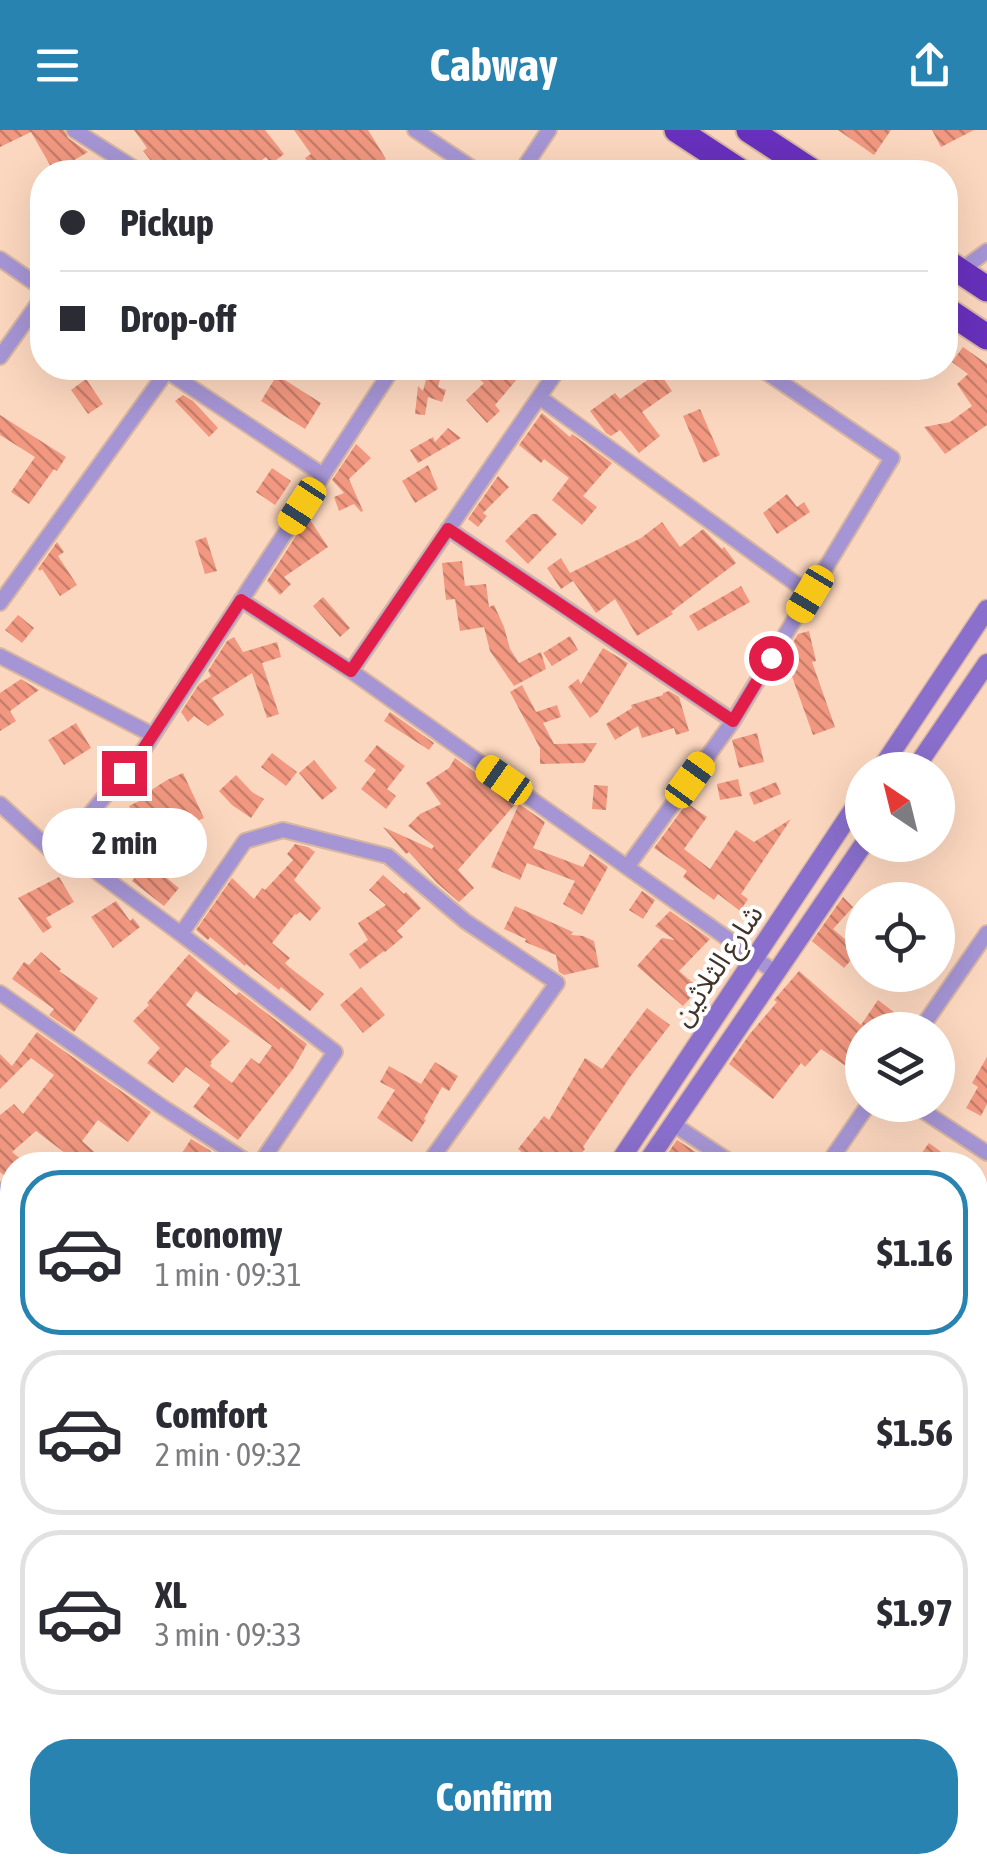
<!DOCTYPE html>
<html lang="en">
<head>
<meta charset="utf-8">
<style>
	body { margin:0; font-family:"Asap Condensed","Noto Sans Arabic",sans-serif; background:#f7f7f7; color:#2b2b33; height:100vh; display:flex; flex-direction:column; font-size:38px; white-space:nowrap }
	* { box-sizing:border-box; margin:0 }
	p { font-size:32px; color:#7c7c81 }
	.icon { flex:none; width:55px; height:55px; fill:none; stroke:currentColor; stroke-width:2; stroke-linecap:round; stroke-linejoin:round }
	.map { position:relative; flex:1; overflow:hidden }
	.drawer { position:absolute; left:0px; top:1022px; width:988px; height:722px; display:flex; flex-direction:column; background:#fff; border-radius:40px 40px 0 0; box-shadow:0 10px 40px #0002 }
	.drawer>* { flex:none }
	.guide { position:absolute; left:30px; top:30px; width:928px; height:220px; border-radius:40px; box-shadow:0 10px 40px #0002; display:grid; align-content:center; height:220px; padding:0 30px; background:#fff }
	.needle { width:65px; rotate:325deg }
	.fabs { position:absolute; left:845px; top:622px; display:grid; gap:20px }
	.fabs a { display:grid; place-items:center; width:110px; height:110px; border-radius:50%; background:#fff; box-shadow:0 10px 40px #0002; font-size:50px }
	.end { position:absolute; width:45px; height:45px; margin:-22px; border:12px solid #e11d48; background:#fff; box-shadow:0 0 0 5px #fff }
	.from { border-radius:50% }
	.bubble { position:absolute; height:70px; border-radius:35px; background:#fff; box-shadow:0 10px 40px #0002; font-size:32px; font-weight:700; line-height:70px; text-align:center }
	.car { position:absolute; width:30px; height:60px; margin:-30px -15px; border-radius:12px; box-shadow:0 0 8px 2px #0007; background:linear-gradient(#f5c518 24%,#345 0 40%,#f5c518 0 76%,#345 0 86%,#f5c518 0) }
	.guide b { display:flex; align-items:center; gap:35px; height:95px; font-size:38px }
	.guide b+b { border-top:2px solid #e1e1e2 }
	.guide i { width:25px; height:25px; background:#2b2b33 }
	ul { padding:18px 0 0; list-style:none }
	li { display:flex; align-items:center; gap:30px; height:165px; margin:0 20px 15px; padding:0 10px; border:5px solid #e1e1e2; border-radius:40px }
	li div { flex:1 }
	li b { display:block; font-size:38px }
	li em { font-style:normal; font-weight:700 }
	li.selected { border-color:#2983b1 }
	li>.icon { width:90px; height:90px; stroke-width:1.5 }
	.primary-button { display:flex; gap:20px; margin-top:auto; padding:20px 30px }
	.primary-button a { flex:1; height:115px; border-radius:40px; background:#2983b1; color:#fff; font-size:40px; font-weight:700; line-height:115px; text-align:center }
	header { display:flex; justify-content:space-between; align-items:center; height:130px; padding:0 30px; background:#2983b1; color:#fff; font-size:45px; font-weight:700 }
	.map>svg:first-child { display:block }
	.building { fill:url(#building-back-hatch); fill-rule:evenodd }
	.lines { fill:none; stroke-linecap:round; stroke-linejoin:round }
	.street-casing { stroke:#d7b6a1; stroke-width:18 }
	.secondary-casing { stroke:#d7b6a1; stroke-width:21 }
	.highway-casing { stroke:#d7b6a1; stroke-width:29 }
	.street { stroke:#a595d4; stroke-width:14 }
	.secondary { stroke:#8a6fcc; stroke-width:18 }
	.highway { stroke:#6830bd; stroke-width:25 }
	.route { stroke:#e11d48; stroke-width:12 }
	.labels { text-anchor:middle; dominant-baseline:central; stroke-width:8; stroke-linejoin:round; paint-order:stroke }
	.street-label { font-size:28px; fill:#42342a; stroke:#fff }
</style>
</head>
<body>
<header><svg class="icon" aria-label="menu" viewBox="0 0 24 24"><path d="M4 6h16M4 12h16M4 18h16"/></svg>Cabway<svg class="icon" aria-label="share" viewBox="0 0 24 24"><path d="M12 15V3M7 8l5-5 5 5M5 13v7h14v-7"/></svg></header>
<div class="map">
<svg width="987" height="1744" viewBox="0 0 987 1744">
	<defs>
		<pattern id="building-back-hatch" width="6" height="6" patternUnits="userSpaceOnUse" patternTransform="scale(2.5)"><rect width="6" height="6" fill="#f29880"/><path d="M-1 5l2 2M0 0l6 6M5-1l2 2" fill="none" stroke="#c67d69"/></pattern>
	</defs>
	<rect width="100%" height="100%" fill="#fcd7bf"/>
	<path class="building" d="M0,0H64L68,8L88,22L54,42L31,2L0,17Z
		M134,0H265L284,24L271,34L266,27L246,42H171L161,31L155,36L143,21L147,18Z
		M294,0H368L386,29L383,31L391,42H314L305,28L311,24Z
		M838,0H891L874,25Z
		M932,0H974L941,17Z
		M963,217L987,234V295L945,324L924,297L950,292L972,276L957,254L968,244L952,232Z
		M429,238H443L438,257L446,260L442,272L428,267L425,285L415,284L418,256L423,261Z
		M481,238H505L518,248L495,275L500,281L487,293L466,270L484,253L474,245Z
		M659,242L672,261L642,282L660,306L639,323L620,300L611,306L606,303L590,281L615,263L620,269Z
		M277,245L321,273L305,299L261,271Z
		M86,249L103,274L88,284L71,260Z
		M183,265L193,271L218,298L209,307L175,271Z
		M700,279L720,325L703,333L683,286Z
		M542,283L570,307L572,304L612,333L583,366L597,377L582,395L552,370L569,348L544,329L541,333L519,315Z
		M0,285L66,327L57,341L54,339L29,374L11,362L35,327L0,305Z
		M448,298L461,308L418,333L410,320L433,307L435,312Z
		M356,314L371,328L349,349L363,381L361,382L354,374L339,381L334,367L344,363L332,350Z
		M428,335L438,359L415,373L402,351Z
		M272,338L291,351L275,375L256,362Z
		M498,346L509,357L483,383L487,386L478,397L468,389Z
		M787,364L797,377L804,372L810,382L777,404L763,383Z
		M532,384H537L557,404L528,434L505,411Z
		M308,387L328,417L284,447L291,454L280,465L267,451Z
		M662,392L680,417L703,399L722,419L724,417L736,433L671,482L673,484L637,506L615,469L596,483L573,451L561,459L547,438L561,428L570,443L641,408Z
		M206,407L217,441L205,444L195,411Z
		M57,412L64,422L58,426L77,455L60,466L42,439L40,441L38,439Z
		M462,431L465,456L486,454L489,477L494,475L504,497L510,519L519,533L541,522L546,539L514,556L490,521L484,497L460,501L455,469L446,470L442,433Z
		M741,456L750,472L698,501L689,486Z
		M323,467L350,498L340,507L313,476Z
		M18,485L34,498L22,513L5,500Z
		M809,501L816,531L812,532L835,597L813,605L789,538L785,539L783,529L798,504Z
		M570,506L578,520L552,536L543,523Z
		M234,507L243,522L277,512L281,527L262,533L279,584L267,588L252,543L212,568L224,585L208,596L194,586L188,592L181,582L199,554L211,546L208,541L227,511Z
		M603,518L628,533L598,582L590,588L568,557L578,549L581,554Z
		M21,549L39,560L10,581L16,591L0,601V563Z
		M522,555L536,582L557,575L561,587L543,593L554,614L597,613L584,633L540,634V618L510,562Z
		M669,561L679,567L689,601L676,605L674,598L642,608L638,596L615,610L606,594L632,578L631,575L663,565V563Z
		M390,582L434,613L429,620L384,591Z
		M76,593L91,618L64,635L48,610Z
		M757,603L764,632L739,638L732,610Z
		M377,615L405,636L387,659L396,666L386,679L361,659L376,640L364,631Z
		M272,623L297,642L286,656L261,637Z
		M455,628L517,672L458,740L474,758L459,772L437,753L409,722L406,724L383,697L432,719L434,716L408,696L420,684L441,674L426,653L449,638Z
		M314,630L337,658L322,670L299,643Z
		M183,643L204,688L188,695L186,692L160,706L164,714L153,720L129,676L147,667L145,664L167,650Z
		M236,645L252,662L264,669L251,688L232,675L219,661Z
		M738,649L742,666L720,670L717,654Z
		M776,652L781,664L754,675L749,663Z
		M594,655L608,656L606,680L592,679Z
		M687,673L707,687L684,719L710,739L736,700L754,712L791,689L741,764L748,769L740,781L718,764L714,770L683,747L687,741L654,718Z
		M519,674L545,692L533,718L583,737L590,724L608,737L582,785L563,774L575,751L527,733L520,750L491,737Z
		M94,697L114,720L105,729L85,706Z
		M295,714L308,717L315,722L294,750L321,778L310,791L300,782L296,785L295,784L272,813L290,828L285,833L289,837L324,864L310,881L281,857L279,860L246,834L245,836L210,807L208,810L196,800L232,748L254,769L262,758L265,760L293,730L287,724Z
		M147,732L179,758L164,776L132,751Z
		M383,745L404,764L406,762L421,778L397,801L403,807L385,822L384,821L360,839L349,824L368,810L358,793L386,775L369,760Z
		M59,747L74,772L46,788L52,797L43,803L18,768Z
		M642,761L655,770L643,789L629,780Z
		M843,767L853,777L833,799L859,821L844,838L812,811Z
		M116,771L130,791L133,788L140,797L113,818L91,787Z
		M515,776L573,802L571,805L583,806L594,811L599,837L564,845L559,842L556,825L525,812L526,809L504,799Z
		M670,781L710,809L679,841L699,858L683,876L637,836L662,808L675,810L655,796Z
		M41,822L61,839L59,841L98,868L74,902L49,885L54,879L12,849L24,832L29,835Z
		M189,824L236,865L239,862L307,914L293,939L238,1010L193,977L210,955L186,937L173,953L147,933L160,918L133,891L149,875L147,873ZM196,861L272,916L259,934L251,928L232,953L210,936L212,933L210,932L230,911L186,875Z
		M799,841L861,895L878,870L911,895L909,900H862V947L821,919L805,937L801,933L773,969L729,934L749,905L777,872L774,870Z
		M361,857L385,885L363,903L340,875Z
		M647,878L670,895L630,947L583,1017L585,1019L571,1035H537L518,1019L544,986L549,990L585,928L602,939Z
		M37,902L151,982L128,1012L98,990L82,1011L109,1035H81L36,1001L12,1022L28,1035H12V1052L0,1042V985L14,974L23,984L54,945L31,928L0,959V924L12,936Z
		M987,927V974L981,986L966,978L978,957L972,953Z
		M435,932L458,946L449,961L442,957L424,989L426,990L412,1012L377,988L395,960L380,952L389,936L421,954Z
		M191,1009L211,1021L207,1027L225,1035H184L177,1031Z
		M677,1010L710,1031L713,1035H683L668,1023Z
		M929,1013L959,1035H913Z
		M975,1044L987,1052V1125L975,1127Z
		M979,1300L987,1305V1327L983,1333L975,1328V1307Z
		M12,1341V1372L0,1387V1353L4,1356Z
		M0,1554L12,1558V1582L0,1610Z
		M12,1613V1643L0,1659V1630Z
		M442,1732H559V1736L548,1744H515L510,1737L502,1744H450Z
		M674,1732H722L700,1744H680Z
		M723,1732H766L745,1744H730Z
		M897,1732H932L913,1744H881Z"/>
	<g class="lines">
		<g class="street-casing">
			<path id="street" d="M74,0L140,42
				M415,0L478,42
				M521,42L549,0
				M0,129L42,158
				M960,141L987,121
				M0,227L42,168
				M162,238L323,345
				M539,267L810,464
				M448,399L733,591
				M241,470L351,541L776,843
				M0,473L167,241
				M0,526L153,605
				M351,541L559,238
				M0,674L56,725L144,619L393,238
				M63,717L181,804L245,711L283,700L388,726L465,791L557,853L427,1035
				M627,737L733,591L892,328L760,238
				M181,804L335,922L259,1035
				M0,863L161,976L252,1035
				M920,900L987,803
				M914,975L987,1023
				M673,994L735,1035
				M827,1035L868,975
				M0,1060L12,1070
				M975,1194L987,1202
				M0,1229L12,1211
				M975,1592L987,1617
				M975,1720L987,1709
				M315,1732L324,1744
				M569,1732L581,1744
				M149,1744L151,1732
				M951,1744L962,1732"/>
		</g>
		<g class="secondary-casing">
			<path id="secondary" d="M880,640L987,479
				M914,640L987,533
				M617,1035L862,666
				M645,1035L863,715
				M0,1238L12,1247
				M0,1261L12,1270
				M132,1744L142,1732"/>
		</g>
		<g class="highway-casing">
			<path id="highway" d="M677,0L741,42
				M749,0L813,42
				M945,131L987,159
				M945,179L987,207"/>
		</g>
		<use href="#street" class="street"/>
		<use href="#secondary" class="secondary"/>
		<use href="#highway" class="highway"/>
	</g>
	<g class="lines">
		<path class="route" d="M124,643L144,618L241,470L351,541L448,399L733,591L771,528"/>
	</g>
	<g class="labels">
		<g class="street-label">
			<text transform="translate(717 835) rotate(-56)">شارع الثلاثين</text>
		</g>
	</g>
</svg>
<div class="fabs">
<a><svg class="needle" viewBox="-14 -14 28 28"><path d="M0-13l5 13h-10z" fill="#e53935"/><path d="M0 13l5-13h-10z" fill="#7c7c81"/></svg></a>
<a><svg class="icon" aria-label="locate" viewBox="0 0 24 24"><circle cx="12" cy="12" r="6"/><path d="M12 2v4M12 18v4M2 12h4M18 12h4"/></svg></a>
<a><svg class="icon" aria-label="layers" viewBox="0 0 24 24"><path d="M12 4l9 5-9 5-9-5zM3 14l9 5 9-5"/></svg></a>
</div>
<i class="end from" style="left:771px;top:528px"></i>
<i class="end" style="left:124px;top:643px"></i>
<div class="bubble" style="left:42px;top:678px;width:165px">2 min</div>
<i class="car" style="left:302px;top:376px;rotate:213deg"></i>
<i class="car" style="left:810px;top:464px;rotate:211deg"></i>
<i class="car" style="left:504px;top:650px;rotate:305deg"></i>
<i class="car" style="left:690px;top:650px;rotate:36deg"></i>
<div class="guide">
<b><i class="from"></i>Pickup</b>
<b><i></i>Drop-off</b>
</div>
<section class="drawer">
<ul>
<li class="selected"><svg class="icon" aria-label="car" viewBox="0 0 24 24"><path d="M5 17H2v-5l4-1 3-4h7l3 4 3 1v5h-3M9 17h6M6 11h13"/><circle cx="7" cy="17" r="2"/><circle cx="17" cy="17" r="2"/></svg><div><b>Economy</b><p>1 min · 09:31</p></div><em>$1.16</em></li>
<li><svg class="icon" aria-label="car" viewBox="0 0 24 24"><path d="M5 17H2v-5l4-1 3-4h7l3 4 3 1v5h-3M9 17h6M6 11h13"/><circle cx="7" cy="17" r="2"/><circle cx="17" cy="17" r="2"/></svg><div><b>Comfort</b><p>2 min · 09:32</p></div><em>$1.56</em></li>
<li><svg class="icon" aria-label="car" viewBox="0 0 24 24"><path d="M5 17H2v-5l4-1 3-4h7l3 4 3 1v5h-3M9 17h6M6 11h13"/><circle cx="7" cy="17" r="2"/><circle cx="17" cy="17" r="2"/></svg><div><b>XL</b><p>3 min · 09:33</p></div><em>$1.97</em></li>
</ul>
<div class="primary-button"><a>Confirm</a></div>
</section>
</div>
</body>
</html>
